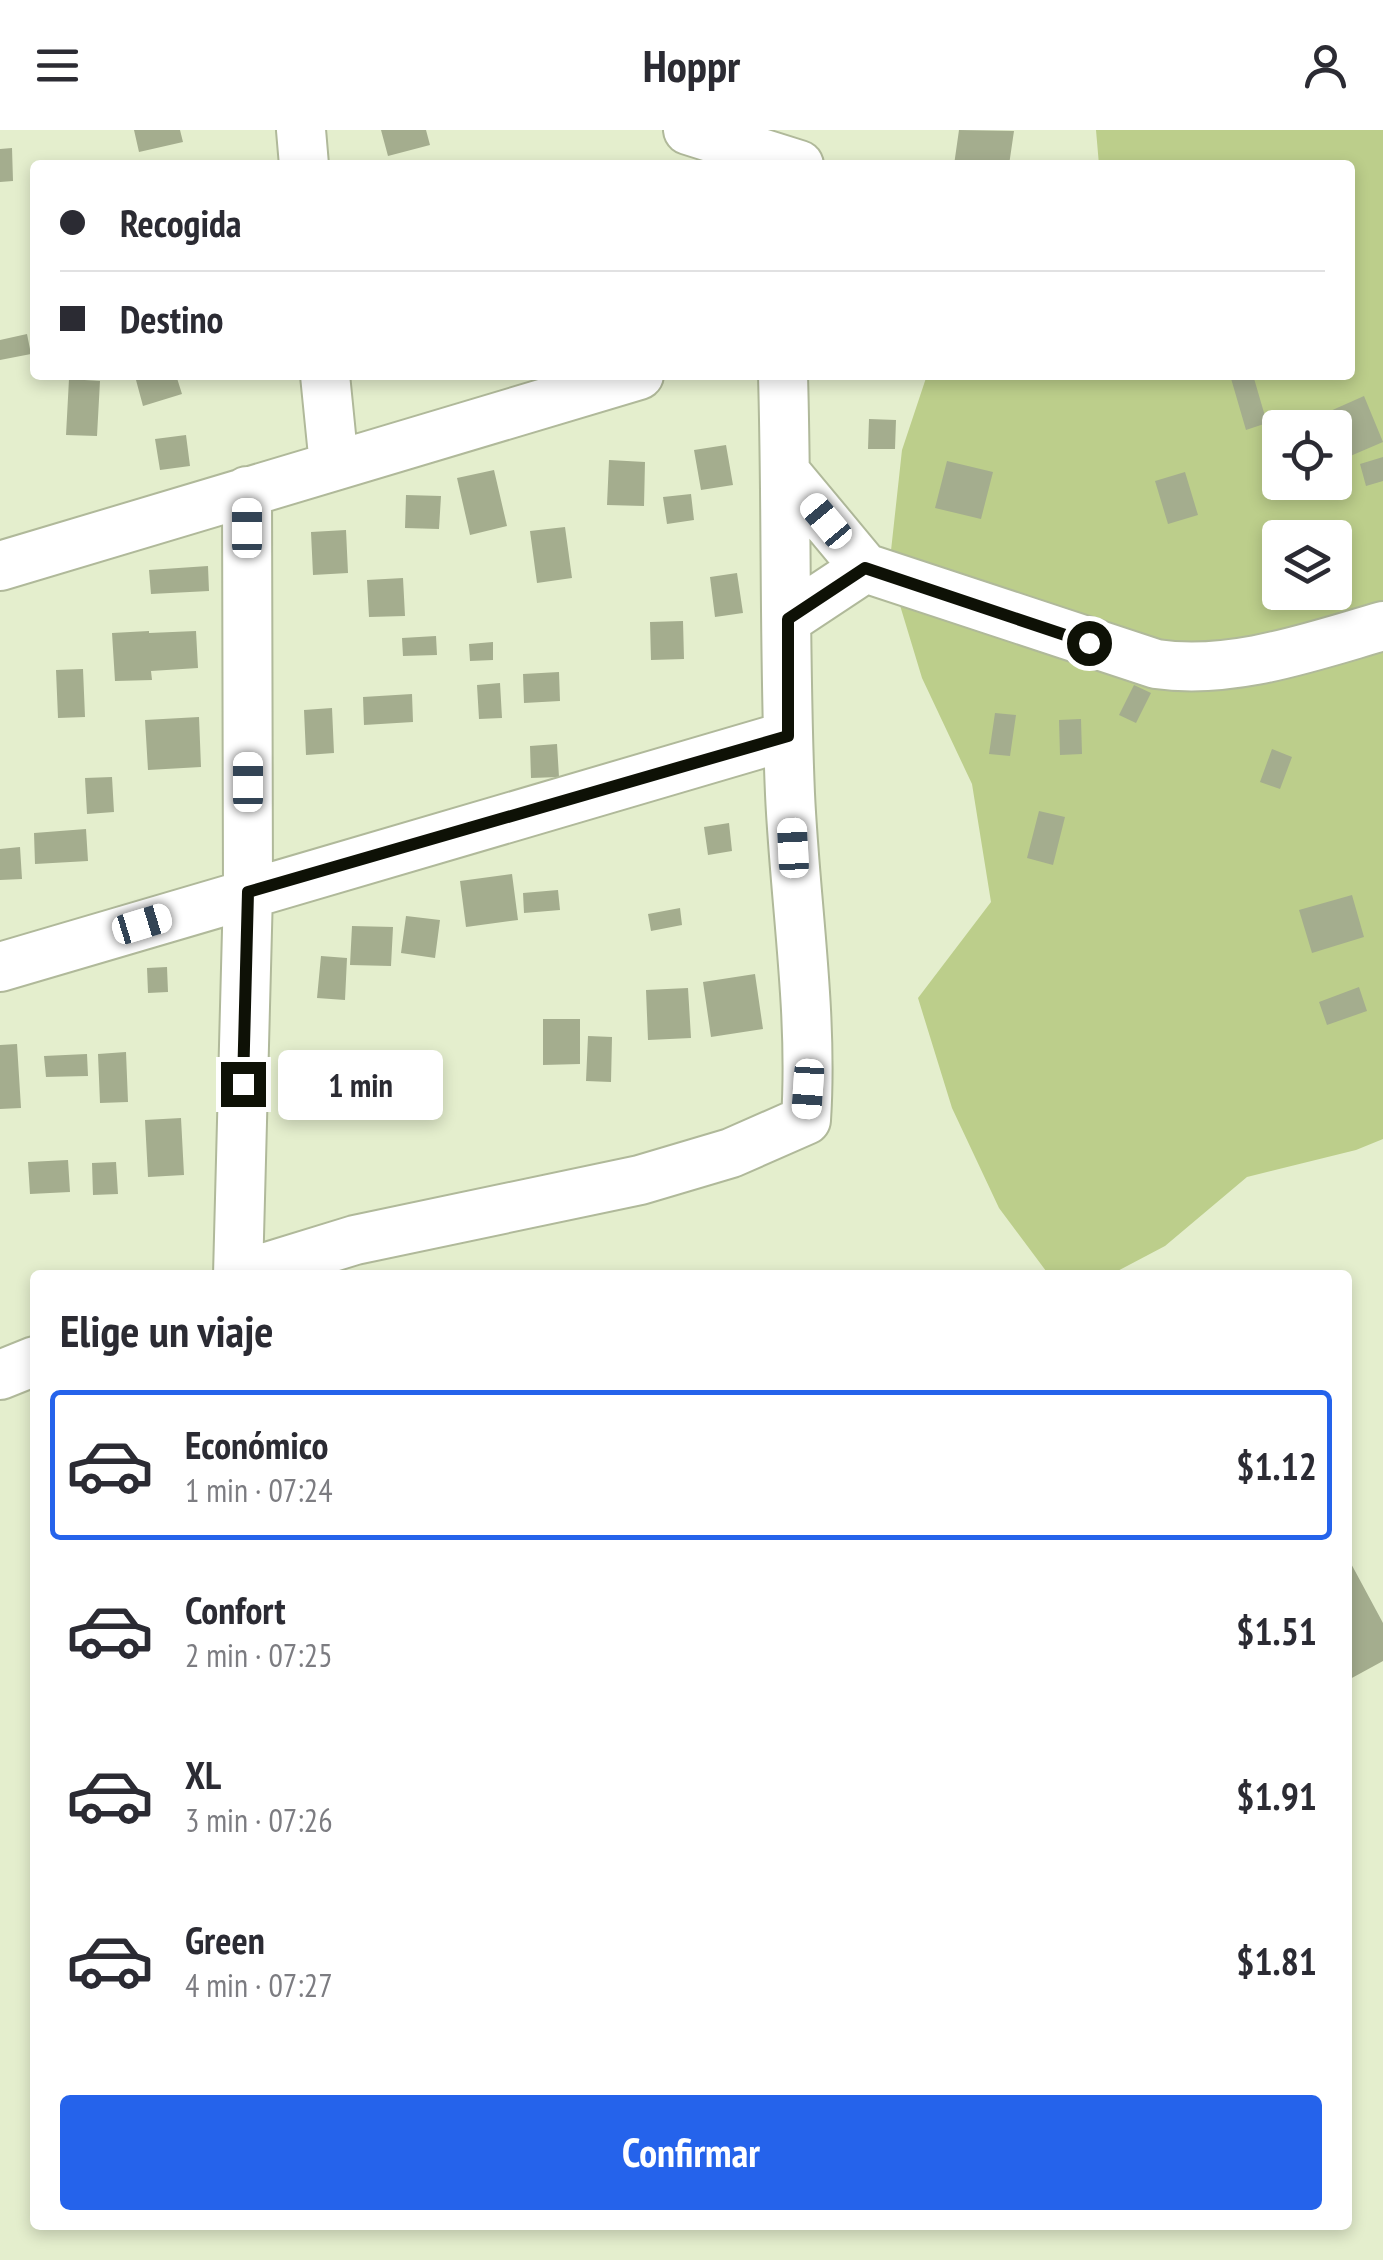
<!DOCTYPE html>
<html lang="es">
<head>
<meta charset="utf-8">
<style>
	body { margin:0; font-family:"PT Sans Narrow",sans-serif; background:#f2f2f3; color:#2b2b33; height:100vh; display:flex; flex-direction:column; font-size:38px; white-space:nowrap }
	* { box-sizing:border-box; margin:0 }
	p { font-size:32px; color:#7c7c81 }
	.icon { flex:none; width:55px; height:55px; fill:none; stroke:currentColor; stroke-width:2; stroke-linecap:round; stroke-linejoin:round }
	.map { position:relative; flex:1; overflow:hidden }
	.sheet { position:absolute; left:30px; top:1140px; width:1322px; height:960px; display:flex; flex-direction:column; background:#fff; border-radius:10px; box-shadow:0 5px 15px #0003 }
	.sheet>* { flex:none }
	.banner { position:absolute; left:30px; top:30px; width:1325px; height:220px; border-radius:10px; box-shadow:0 5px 15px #0003; display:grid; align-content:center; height:220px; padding:0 30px; background:#fff }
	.controls { position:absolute; left:1262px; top:280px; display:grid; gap:20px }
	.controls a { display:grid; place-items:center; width:90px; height:90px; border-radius:10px; background:#fff; box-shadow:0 5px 15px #0003; font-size:50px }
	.end { position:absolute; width:45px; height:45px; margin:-22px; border:12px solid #0e1106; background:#fff; box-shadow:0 0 0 5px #fff }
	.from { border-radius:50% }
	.bubble { position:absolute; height:70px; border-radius:10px; background:#fff; box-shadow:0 5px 15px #0003; font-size:32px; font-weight:800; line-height:70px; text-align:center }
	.car { position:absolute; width:30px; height:60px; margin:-30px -15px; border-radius:12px; box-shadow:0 0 8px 2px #0007; background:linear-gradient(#fff 24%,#345 0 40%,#fff 0 76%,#345 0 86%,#fff 0) }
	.banner b { display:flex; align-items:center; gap:35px; height:95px; font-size:38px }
	.banner b+b { border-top:2px solid #e1e1e2 }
	.banner i { width:25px; height:25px; background:#2b2b33 }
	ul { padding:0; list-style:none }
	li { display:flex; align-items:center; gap:30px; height:150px; margin:0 20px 15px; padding:0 10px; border:5px solid transparent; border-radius:10px }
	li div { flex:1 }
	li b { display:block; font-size:38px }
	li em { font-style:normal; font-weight:800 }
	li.on { border-color:#2563eb }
	li>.icon { width:90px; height:90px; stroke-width:1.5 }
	h2 { padding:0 30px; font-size:45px; line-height:120px }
	.primary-button { display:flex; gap:20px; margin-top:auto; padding:20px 30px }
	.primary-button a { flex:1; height:115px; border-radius:10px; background:#2563eb; color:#fff; font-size:40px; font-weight:800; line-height:115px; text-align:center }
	header { display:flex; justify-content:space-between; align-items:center; height:130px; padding:0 30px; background:#fff; font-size:45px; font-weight:800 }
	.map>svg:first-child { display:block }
	.green { fill:#bcce8b; fill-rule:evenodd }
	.building { fill:#a4ad8e }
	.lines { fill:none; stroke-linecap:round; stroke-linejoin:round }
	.minor-casing { stroke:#b0b99a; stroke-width:52 }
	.minor { stroke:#fff; stroke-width:48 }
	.route { stroke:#0e1106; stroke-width:12 }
</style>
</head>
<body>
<header><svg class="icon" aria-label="menu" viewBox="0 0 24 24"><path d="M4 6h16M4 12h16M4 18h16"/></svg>Hoppr<svg class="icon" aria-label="person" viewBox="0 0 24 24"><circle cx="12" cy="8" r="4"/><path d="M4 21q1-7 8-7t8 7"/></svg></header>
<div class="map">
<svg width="1383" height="2130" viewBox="0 0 1383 2130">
	<rect width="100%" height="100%" fill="#e4eecd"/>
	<path class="green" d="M1096,0H1383V1009L1356,1020L1247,1047L1165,1116L1110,1145H1049L999,1078L952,978L918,868L991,772L972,654L922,548L889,439L902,320L927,245H1350V35H1099ZM1280,298H1335V352H1280ZM1280,408H1335V462H1280Z"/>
	<path class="building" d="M134,0H180L183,12L139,22Z
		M381,0H426L430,15L388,26Z
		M959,0L1014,1L1009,35H954Z
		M12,18L13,51L0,52V19Z
		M27,204L31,224L0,230V210Z
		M153,245H176L182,264L143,276L136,250Z
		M1230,245H1253L1267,293L1246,300Z
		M69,249L100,251L97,306L66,305Z
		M1364,266L1383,312L1348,327L1328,282Z
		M869,289L896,290L895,319H868Z
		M186,305L190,336L160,340L155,309Z
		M726,315L733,355L701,360L694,320Z
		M1383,327V351L1366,356L1360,334Z
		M609,330L645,332L644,376L607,375Z
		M947,331L993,342L981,389L935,378Z
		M494,340L507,396L470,405L457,348Z
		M1185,342L1198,385L1168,394L1155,351Z
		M691,364L694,390L667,394L663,367Z
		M406,365L441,366L439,399L405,398Z
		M565,397L572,448L537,453L530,401Z
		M346,400L348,443L313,445L311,402Z
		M208,436L209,461L151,464L149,440Z
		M737,443L743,483L715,487L710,447Z
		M403,448L405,486L369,487L367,450Z
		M683,491L684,529L651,530L650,492Z
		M149,501V503L196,501L198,538L151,541L152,550L115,551L112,503Z
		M436,506L437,525L403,526L402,508Z
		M493,512V530L470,531L469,514Z
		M83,539L85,587L58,588L56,540Z
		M559,542L560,571L524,573L523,544Z
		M500,553L502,588L479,589L477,555Z
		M1134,555L1151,563L1136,593L1119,585Z
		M412,564L413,592L364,595L363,567Z
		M332,578L334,623L306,625L304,580Z
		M995,583L1016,585L1010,626L989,624Z
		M199,587L201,637L148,640L145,590Z
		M1081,589L1082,624L1060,625L1059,590Z
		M557,614L559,647L531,648L530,616Z
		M1272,619L1292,627L1280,659L1260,652Z
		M112,647L114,682L87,684L85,648Z
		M1039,681L1065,687L1053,735L1027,728Z
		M729,693L732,721L708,725L704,697Z
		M86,699L88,731L35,734L34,703Z
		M20,717L22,749L0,750V719Z
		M512,744L518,790L466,797L460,751Z
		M558,760L560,780L524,783L523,763Z
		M1352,765L1364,807L1312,823L1299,780Z
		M680,778L682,795L651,801L648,784Z
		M406,786L440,790L435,828L401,823Z
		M352,796L393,797L391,836L350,835Z
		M321,826L347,828L345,870L317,868Z
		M167,837L168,862L148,863L147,838Z
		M755,844L763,899L711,907L703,852Z
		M1359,857L1367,881L1327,895L1319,872Z
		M688,858L691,908L648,910L646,860Z
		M543,889H580V934L543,935Z
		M588,906L612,907L611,952L586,951Z
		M17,914L21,978L0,979V915Z
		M126,922L128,972L100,973L98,924Z
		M87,924L88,946L46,947L44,926Z
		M344,929L429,934L425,986L340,981Z
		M301,944L331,948L328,965L299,961Z
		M181,988L184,1045L148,1047L145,990Z
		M68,1030L70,1062L30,1064L28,1032Z
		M116,1032L118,1064L93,1065L92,1033Z
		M1348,1428L1383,1493V1531L1350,1549L1348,1543Z"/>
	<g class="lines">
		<g class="minor-casing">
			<path id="minor" d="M301,0L304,35
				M688,0L799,35
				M325,245L334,335
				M786,343L865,438
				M0,436L639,245
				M788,489L865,438L1156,534C1233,545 1310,517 1383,496
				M0,837L787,606
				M238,1145L248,762L247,361
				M241,1145L355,1110L640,1050L731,1023L806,990C813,881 795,773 790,664C784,524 787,384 783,245
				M0,1245L35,1231"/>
		</g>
		<use href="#minor" class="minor"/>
	</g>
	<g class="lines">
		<path class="route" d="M243,954L248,762L788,606V489L865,438L1089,513"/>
	</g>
</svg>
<div class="controls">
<a><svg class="icon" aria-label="locate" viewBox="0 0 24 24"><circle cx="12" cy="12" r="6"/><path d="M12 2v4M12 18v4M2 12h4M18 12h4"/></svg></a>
<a><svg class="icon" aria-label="layers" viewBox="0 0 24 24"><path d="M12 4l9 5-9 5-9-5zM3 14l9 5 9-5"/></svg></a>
</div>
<i class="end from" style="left:1089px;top:513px"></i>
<i class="end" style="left:243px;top:954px"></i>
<div class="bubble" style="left:278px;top:920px;width:165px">1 min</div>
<i class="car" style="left:826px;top:391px;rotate:320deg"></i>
<i class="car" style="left:247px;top:398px;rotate:0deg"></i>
<i class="car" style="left:248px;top:652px;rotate:0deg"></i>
<i class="car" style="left:793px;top:718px;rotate:357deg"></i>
<i class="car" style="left:142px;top:794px;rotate:73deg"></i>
<i class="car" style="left:808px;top:959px;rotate:184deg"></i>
<div class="banner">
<b><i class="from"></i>Recogida</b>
<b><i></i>Destino</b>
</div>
<section class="sheet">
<h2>Elige un viaje</h2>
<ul>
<li class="on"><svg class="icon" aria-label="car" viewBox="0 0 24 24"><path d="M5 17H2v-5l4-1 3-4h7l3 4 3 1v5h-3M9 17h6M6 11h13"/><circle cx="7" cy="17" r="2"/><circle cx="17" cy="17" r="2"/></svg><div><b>Económico</b><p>1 min · 07:24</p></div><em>$1.12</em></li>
<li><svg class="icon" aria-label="car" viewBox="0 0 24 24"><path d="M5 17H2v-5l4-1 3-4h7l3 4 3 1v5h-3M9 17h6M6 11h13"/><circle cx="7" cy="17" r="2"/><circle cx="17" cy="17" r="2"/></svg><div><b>Confort</b><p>2 min · 07:25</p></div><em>$1.51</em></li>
<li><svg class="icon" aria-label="car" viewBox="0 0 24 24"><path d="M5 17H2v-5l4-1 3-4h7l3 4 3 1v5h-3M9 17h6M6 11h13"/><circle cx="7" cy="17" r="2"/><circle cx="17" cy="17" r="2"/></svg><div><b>XL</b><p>3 min · 07:26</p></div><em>$1.91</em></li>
<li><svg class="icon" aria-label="car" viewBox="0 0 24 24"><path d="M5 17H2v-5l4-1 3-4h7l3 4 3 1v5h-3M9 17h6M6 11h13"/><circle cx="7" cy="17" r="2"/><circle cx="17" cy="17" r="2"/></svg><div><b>Green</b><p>4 min · 07:27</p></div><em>$1.81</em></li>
</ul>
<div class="primary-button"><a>Confirmar</a></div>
</section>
</div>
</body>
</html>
